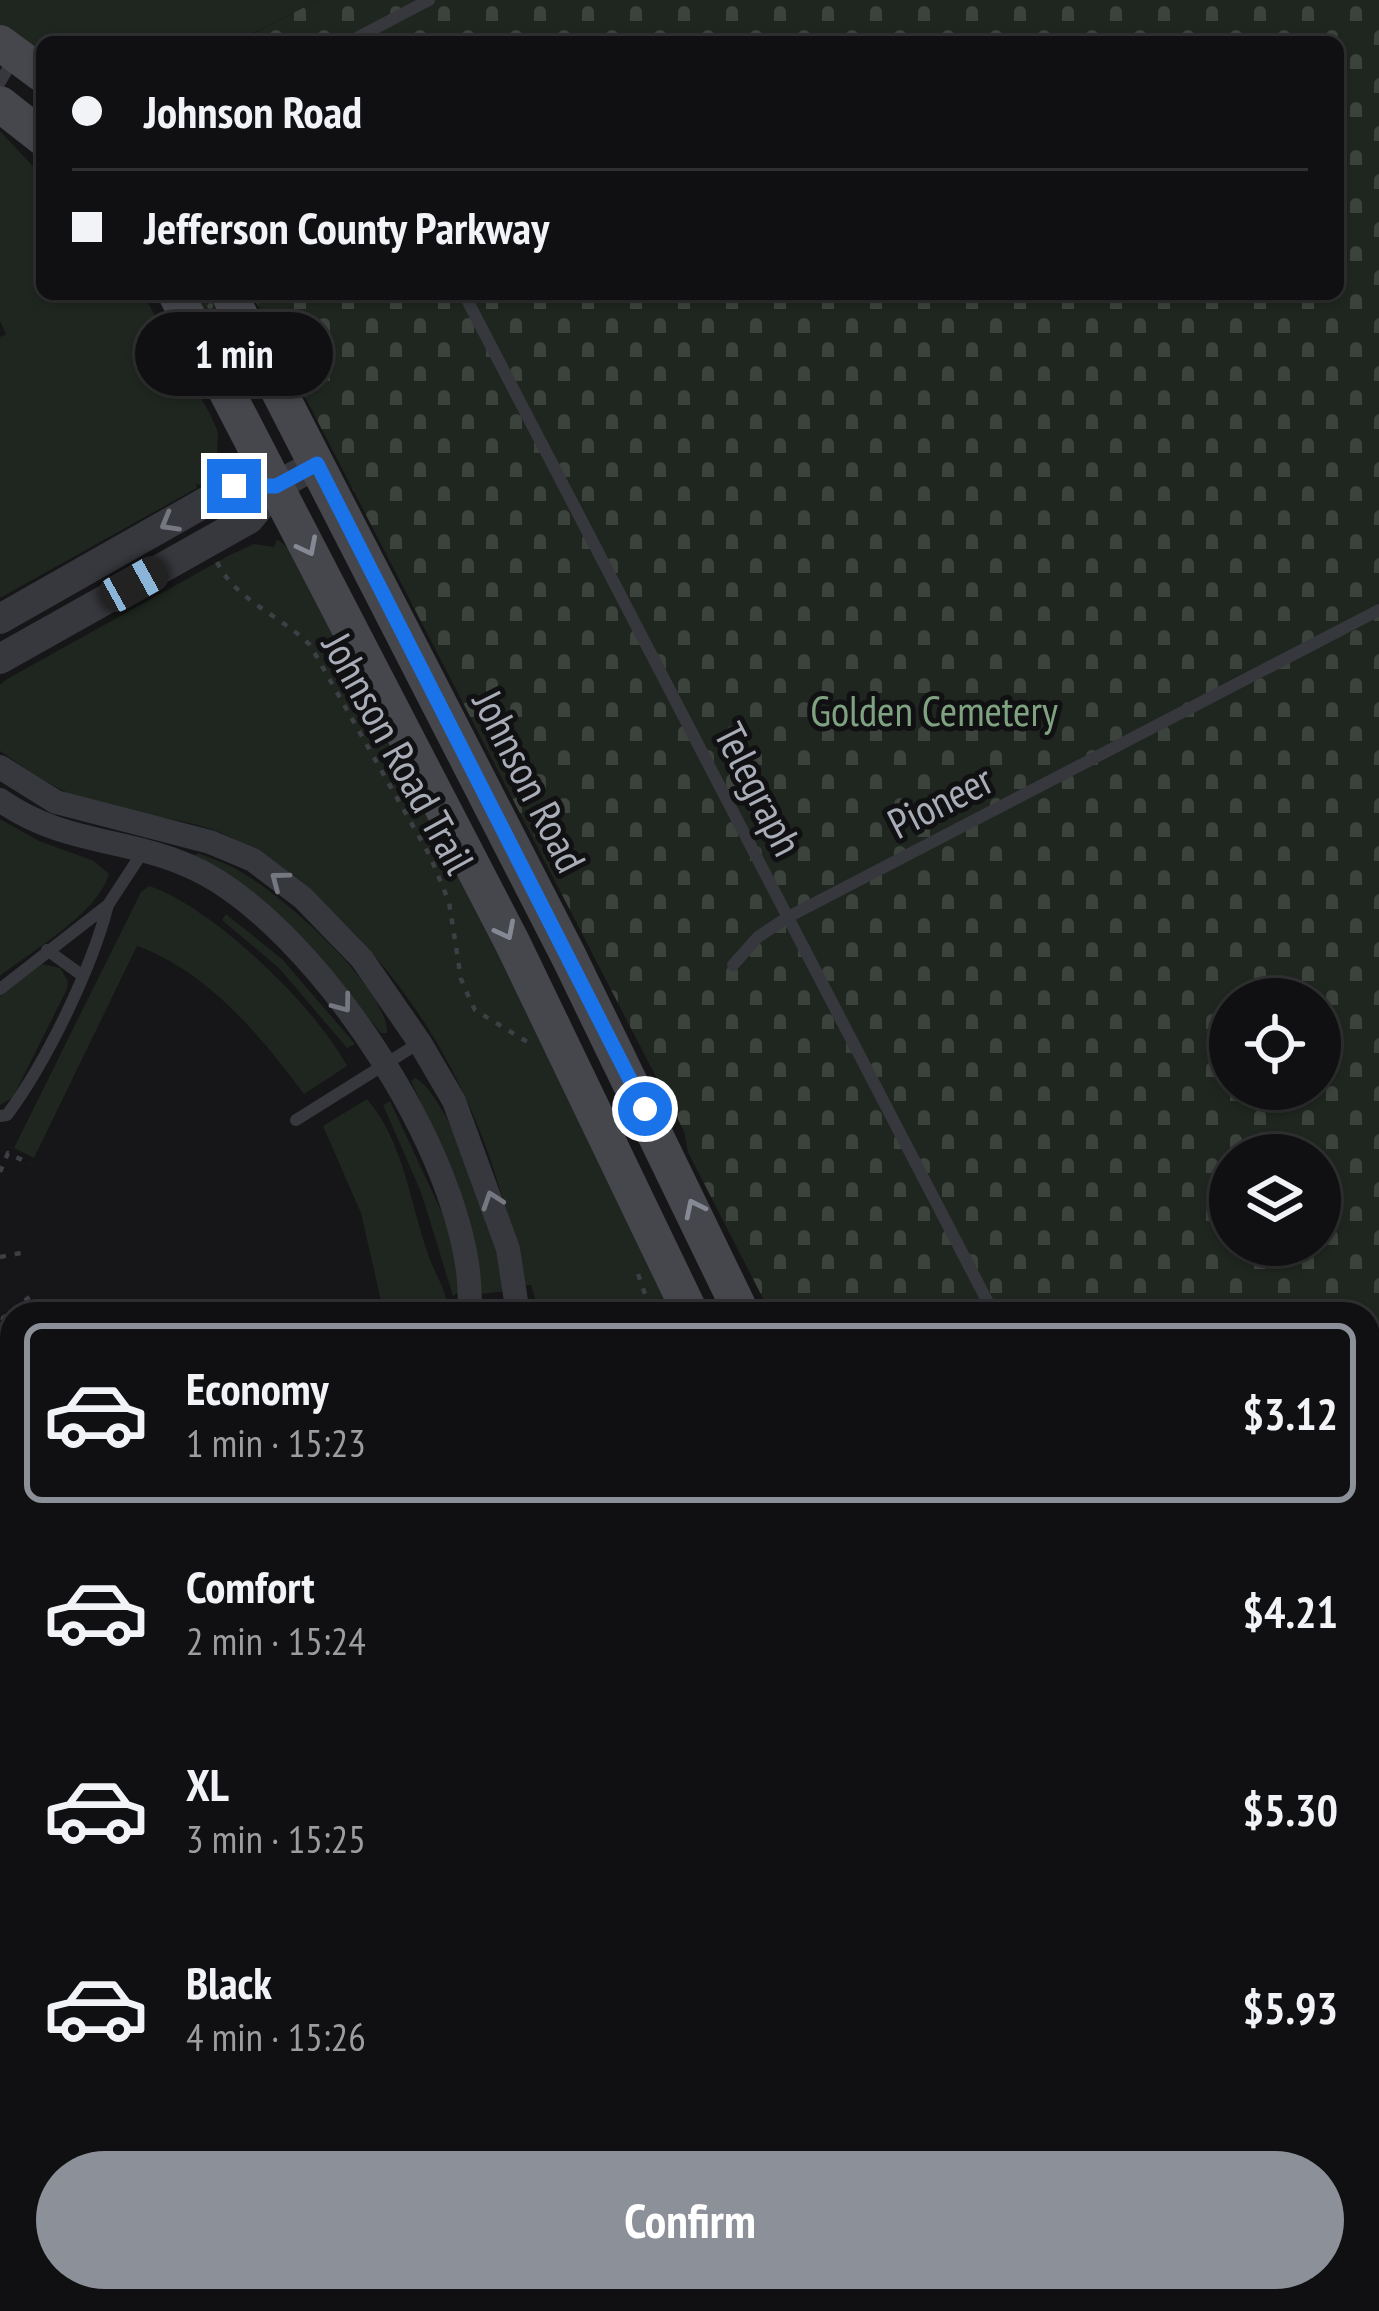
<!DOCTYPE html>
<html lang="en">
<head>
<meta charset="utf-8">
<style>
	body { margin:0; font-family:"PT Sans Narrow",sans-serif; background:#19191b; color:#f1f3f6; height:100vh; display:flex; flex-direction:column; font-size:45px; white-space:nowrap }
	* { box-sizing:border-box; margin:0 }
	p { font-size:39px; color:#9c9d9f }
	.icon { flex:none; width:66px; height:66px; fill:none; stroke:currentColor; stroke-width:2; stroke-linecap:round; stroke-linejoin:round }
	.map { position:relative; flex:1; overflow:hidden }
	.sheet { position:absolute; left:0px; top:1302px; width:1380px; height:1011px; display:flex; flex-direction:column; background:#101012; border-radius:36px 36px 0 0; box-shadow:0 3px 9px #0004,0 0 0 3px #303032 }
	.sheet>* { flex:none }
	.top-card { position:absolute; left:36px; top:36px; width:1308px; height:264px; border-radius:18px; box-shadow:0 3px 9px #0004,0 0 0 3px #303032; display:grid; align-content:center; height:264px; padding:0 36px; background:#101012 }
	.buttons { position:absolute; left:1209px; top:978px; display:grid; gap:24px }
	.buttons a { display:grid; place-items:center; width:132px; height:132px; border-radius:50%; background:#101012; box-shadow:0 3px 9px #0004,0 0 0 3px #303032; font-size:60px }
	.end { position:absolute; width:54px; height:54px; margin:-27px; border:15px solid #1a73e8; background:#fff; box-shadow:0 0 0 6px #fff }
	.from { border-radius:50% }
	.bubble { position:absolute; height:84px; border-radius:42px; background:#101012; box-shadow:0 3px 9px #0004,0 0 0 3px #303032; font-size:39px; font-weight:600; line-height:84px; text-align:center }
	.car { position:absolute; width:36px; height:72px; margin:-36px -18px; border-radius:15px; box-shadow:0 0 9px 3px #0007; background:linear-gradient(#222 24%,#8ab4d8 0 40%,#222 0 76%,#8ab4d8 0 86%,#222 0) }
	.top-card b { display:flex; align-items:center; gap:42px; height:114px; font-size:45px }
	.top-card b+b { border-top:3px solid #303032 }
	.top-card i { width:30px; height:30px; background:#f1f3f6 }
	ul { padding:21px 0 0; list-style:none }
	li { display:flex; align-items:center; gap:36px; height:180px; margin:0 24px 18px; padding:0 12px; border:6px solid transparent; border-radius:18px }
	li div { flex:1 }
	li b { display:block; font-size:45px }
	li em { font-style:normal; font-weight:600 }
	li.selected { border-color:#8c9099 }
	li>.icon { width:108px; height:108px; stroke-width:1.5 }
	.cta { display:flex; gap:24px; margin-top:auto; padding:24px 36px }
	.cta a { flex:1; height:138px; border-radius:72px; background:#8c9099; color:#fff; font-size:48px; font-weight:600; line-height:138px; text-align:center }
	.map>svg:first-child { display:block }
	.built { fill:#222225 }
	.green { fill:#1e261f }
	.cemetery { fill:url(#cemetery-stones); fill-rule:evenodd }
	.garden { fill:url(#garden-dots) }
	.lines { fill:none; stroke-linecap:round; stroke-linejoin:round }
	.stream { stroke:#2c353c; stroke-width:6 }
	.building { fill:url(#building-back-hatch); stroke:#303034; stroke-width:3 }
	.path { stroke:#3d3f44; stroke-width:4.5; stroke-dasharray:6 9; stroke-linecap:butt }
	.service { stroke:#37383d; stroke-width:12 }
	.minor { stroke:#37383d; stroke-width:24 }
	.tertiary { stroke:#37383d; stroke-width:30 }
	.secondary { stroke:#45474d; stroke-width:36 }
	.trunk { stroke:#5b5e65; stroke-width:42 }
	.motorway { stroke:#63666e; stroke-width:45 }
	.tram { stroke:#4a4c52; stroke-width:3 }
	.motorway-bridge { stroke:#63666e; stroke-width:45 }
	.oneway { stroke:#757881 }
	.oneway2 { stroke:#858993 }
	.route { stroke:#1a73e8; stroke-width:15 }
	.labels { text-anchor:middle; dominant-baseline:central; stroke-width:10; stroke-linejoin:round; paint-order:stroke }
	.park-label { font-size:42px; fill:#7fa381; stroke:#111113 }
	.street-label { font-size:42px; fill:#a8adb8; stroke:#111113 }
</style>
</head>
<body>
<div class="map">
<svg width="1379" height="2311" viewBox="0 0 1379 2311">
	<defs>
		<pattern id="cemetery-stones" width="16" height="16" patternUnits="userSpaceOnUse" patternTransform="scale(3)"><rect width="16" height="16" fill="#1e261f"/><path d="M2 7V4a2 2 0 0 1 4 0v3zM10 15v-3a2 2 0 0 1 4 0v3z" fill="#3c433d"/></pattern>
		<pattern id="garden-dots" width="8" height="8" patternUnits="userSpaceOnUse" patternTransform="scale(3)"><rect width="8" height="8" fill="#1e261f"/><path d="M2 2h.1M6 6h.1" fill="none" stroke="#3c433d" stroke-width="1.8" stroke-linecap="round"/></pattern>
		<pattern id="building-back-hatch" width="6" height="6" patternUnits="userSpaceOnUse" patternTransform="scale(3)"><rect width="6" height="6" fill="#404145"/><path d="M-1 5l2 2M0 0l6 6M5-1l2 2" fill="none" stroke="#595a5e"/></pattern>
	</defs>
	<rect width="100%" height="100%" fill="#161618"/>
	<path class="built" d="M1379,1940V2311H1298L1293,2301H1368V1946Z"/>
	<path class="green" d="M0,0H318L236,42H42V62L0,32Z
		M0,131L42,176V294H143L210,414L218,432L217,452L226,456L217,473L203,486L196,484L197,488L0,598V337L6,334L0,321Z
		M277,539L294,553L551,1050L677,1314H540L531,1285H522C498,1142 439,1011 331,911C300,882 267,854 228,836C184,815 133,818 87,801C55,789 27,770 0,751V685L7,679L230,555L254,544L274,547Z
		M0,819L39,841L94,861L109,874C98,913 32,951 0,976Z
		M198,853C209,858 221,861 232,867C274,887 388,986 387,1033H381L316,955L193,857Z
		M149,886C213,907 316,1007 347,1066L304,1094C261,1036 207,971 137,946L34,1158L14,1148L141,892Z
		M226,914L282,959L355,1044L347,1048L279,968L222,920Z
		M42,964L60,968L68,981L67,989L13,1097L0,1105V996Z
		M415,1078C442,1088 490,1213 499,1244C503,1259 504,1275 506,1291L481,1294L446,1158L411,1081Z
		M367,1099C408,1147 410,1213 434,1269C441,1285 448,1295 448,1314H384L361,1213L323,1126Z
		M390,1101L451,1232L459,1292L453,1296L421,1192L383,1105Z
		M0,2110L12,2114V2301H157L134,2311H0Z"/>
	<path class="cemetery" d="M318,0H1379V1666L1368,1672V1314H771L688,1152L684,1131L252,294H1338V42H237ZM1230,999H1320V1089H1230ZM1230,1155H1320V1245H1230Z"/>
	<path class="garden" d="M190,294H209L261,391L259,393L220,346Z"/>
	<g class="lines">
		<path class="stream" d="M1368,1910L1379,1904"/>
	</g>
	<path class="building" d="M12,1456V1595L0,1563V1465Z
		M1379,2005V2311H1366L1368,2011Z
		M189,2301H211L216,2311H182L180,2306Z
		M221,2301H253L258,2311H226Z
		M273,2301H297L299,2311H274Z
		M312,2301H342L344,2311H314Z
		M351,2301H381L384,2311H353Z
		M393,2301H424L427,2311H395Z
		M439,2301H469L471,2311H441Z
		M604,2301H629L631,2311H606Z
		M644,2301H670L672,2311H646Z
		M676,2301H715L718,2311H678Z
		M730,2301H757L759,2311H733Z
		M815,2301H842L845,2311H817Z"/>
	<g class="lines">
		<path class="path" d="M217,562C235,600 280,615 310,645L430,856L449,902L461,979L470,1000L475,1010L529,1043
			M0,1172L8,1153L30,1164
			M0,1257L21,1253
			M638,1274L652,1314
			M176,1314L177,1302
			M0,1335L3,1318L32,1295
			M0,1404H12
			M0,1412L12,1419
			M1368,1725L1379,1719
			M0,1755L12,1774
			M0,1813L12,1814
			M0,1870L12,1871
			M0,1934L12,1937"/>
		<path class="service" d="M349,42L429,0
			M0,82L13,60
			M464,294L994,1314
			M108,905L142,853
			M47,950L83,976
			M733,965L758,937L788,917L1379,610
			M0,989L108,905C91,970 47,1061 7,1115L0,1116
			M296,1120L419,1043
			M0,1353H12
			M0,1382L12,1383
			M4,1486L12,1478
			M1368,1631L1379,1626"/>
		<path class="minor" d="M0,767L56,802L210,842L253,860L303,898L362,959L420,1043L454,1101L508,1249L518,1314
			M0,800C62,844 126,838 189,866C315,920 482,1176 469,1314"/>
		<path class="tertiary" d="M0,619L234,486H276
			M0,659L249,519L276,486L317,464"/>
		<path class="secondary" d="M0,43L42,74
			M0,104L42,137
			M176,294L512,942L691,1314
			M229,294L569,957L742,1314"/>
		<path class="trunk" d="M1368,1775L1379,1768
			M1368,1835L1379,1829
			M0,2022L12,2025
			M0,2074L12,2079"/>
		<path class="motorway" d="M0,1975L12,1978
			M1213,2301L1220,2311
			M1272,2301L1278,2311"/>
		<path class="tram" d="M1368,1682L1379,1676
			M0,1854L12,1855
			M0,1879L12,1880"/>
		<path class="motorway-bridge" d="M1127,2301L1138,2311"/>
	</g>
	<defs><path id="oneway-chevron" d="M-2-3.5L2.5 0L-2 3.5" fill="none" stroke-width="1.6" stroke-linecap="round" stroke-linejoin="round" transform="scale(3)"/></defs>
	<g class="oneway">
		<use href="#oneway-chevron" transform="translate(169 523) rotate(150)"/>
		<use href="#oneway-chevron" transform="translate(279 880) rotate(-143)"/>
		<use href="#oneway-chevron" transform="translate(343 1004) rotate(53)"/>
		<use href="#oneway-chevron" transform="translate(492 1200) rotate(-109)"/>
	</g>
	<g class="oneway2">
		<use href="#oneway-chevron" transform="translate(308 547) rotate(63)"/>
		<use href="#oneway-chevron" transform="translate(506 931) rotate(63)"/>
		<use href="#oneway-chevron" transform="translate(694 1208) rotate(-116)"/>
	</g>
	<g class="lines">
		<path class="route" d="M234,486H276L317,464L645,1109"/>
	</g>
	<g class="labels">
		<g class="park-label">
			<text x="934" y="710">Golden Cemetery</text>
		</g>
		<g class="street-label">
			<text transform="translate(399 753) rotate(61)">Johnson Road Trail</text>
			<text transform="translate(530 781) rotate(63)">Johnson Road</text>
			<text transform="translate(759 789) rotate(63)">Telegraph</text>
			<text transform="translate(940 801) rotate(-27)">Pioneer</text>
		</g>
	</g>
</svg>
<div class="buttons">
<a><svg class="icon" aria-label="locate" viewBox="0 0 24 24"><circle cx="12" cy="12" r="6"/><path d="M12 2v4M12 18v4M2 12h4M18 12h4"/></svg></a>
<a><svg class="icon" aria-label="layers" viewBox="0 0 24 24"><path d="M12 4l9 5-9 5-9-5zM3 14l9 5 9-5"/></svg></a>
</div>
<i class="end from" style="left:645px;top:1109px"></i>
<i class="end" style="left:234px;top:486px"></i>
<div class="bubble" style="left:135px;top:312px;width:198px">1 min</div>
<i class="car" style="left:134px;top:584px;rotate:61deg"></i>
<div class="top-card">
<b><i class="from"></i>Johnson Road</b>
<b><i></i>Jefferson County Parkway</b>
</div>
<section class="sheet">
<ul>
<li class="selected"><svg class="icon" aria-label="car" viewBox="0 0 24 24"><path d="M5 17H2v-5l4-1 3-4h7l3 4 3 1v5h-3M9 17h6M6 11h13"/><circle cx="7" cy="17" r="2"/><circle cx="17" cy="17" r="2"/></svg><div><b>Economy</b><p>1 min · 15:23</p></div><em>$3.12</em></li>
<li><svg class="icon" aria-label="car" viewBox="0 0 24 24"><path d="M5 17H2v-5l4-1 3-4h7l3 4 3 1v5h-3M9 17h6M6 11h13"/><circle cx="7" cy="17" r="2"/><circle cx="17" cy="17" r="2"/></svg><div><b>Comfort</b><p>2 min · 15:24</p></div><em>$4.21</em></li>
<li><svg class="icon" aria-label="car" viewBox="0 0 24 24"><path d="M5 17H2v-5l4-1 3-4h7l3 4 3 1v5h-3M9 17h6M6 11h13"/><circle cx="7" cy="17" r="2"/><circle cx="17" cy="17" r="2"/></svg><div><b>XL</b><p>3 min · 15:25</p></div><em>$5.30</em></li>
<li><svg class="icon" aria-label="car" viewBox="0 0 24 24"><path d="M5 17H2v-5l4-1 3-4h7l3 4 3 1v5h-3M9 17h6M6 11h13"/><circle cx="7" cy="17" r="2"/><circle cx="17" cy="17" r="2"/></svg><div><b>Black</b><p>4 min · 15:26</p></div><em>$5.93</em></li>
</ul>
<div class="cta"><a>Confirm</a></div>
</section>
</div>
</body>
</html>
